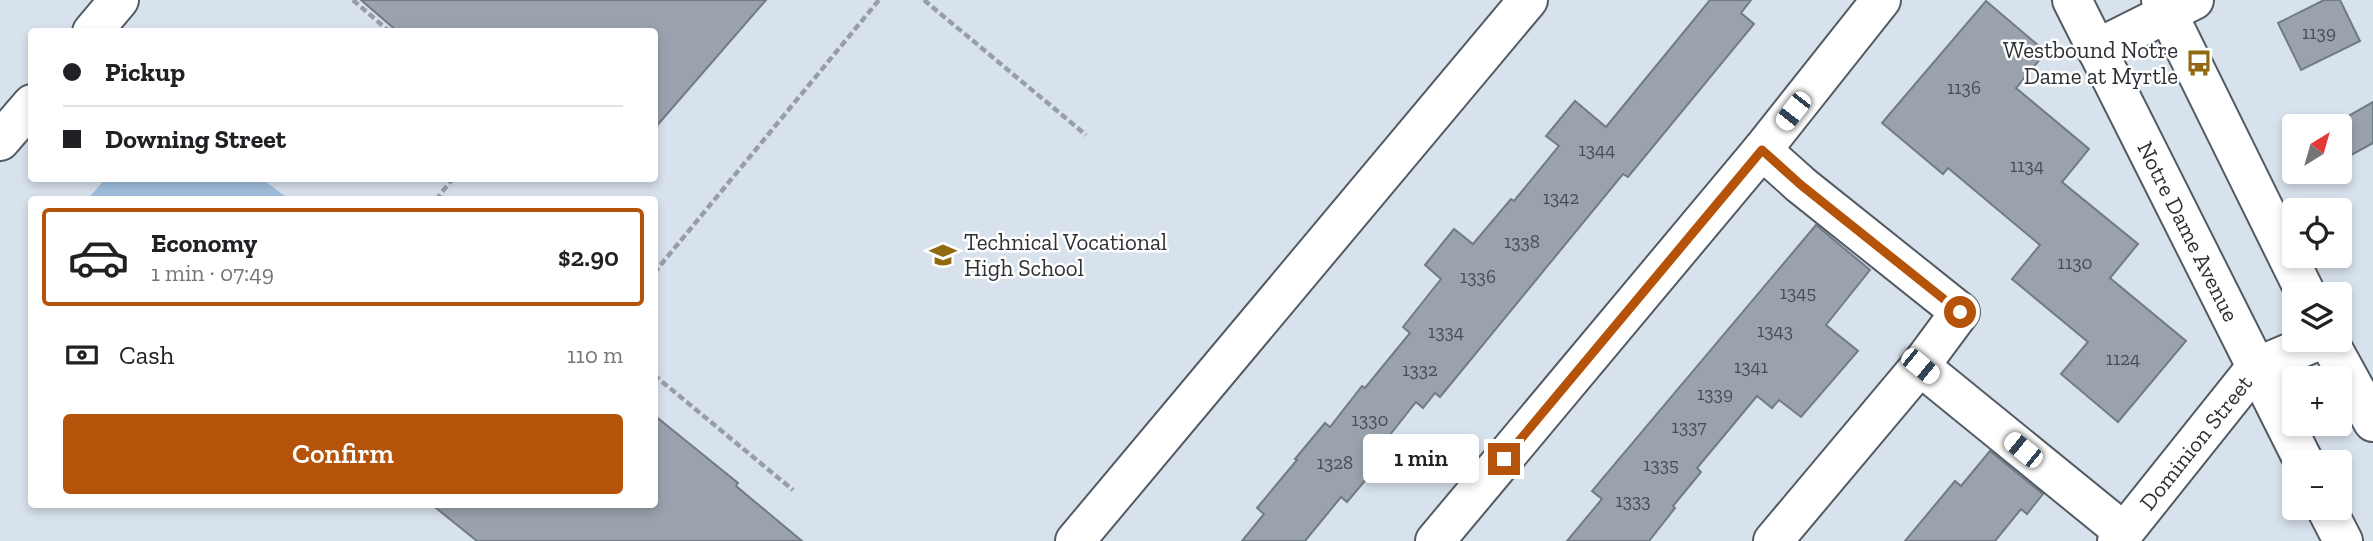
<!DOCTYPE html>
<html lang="en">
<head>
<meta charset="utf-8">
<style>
	body { margin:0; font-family:"Zilla Slab",serif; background:#f2f2f2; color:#202124; height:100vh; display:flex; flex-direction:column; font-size:26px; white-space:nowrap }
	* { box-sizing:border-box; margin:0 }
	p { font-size:23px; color:#757577 }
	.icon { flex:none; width:38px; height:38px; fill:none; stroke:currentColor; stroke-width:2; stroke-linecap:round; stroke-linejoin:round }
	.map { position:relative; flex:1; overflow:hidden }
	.side { position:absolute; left:28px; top:196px; width:630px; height:312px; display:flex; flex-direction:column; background:#fff; border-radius:7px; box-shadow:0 4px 10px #0003 }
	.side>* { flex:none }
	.banner { position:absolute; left:28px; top:28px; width:630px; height:154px; border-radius:7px; box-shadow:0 4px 10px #0003; display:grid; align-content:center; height:154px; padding:0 35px; background:#fff }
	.needle { width:46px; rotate:37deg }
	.buttons { position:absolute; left:2282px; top:114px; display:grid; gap:14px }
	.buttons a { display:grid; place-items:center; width:70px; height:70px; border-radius:7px; background:#fff; box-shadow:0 4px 10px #0003; font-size:35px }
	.end { position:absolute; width:32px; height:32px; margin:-16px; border:9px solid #b45309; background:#fff; box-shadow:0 0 0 4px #fff }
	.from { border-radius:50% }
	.bubble { position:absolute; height:49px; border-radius:7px; background:#fff; box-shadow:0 4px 10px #0003; font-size:23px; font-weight:600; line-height:49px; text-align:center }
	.car { position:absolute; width:21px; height:42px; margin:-21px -10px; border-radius:9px; box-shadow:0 0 5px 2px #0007; background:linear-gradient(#fff 24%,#345 0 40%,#fff 0 76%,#345 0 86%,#fff 0) }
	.banner b { display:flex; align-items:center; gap:24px; height:66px; font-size:26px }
	.banner b+b { border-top:2px solid #e0e0e0 }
	.banner i { width:18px; height:18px; background:#202124 }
	ul { padding:12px 0 0; list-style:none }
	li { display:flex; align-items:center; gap:21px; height:98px; margin:0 14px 10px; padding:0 21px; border:4px solid #e0e0e0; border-radius:7px }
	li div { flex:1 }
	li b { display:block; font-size:26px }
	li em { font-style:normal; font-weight:600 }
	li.current { border-color:#b45309 }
	li>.icon { width:63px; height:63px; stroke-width:1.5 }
	.pay { display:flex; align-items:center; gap:18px; height:77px; padding:0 35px; font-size:26px }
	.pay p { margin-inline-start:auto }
	.cta { display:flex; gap:14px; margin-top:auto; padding:14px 35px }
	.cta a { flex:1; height:80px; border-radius:7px; background:#b45309; color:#fff; font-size:28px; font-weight:600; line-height:80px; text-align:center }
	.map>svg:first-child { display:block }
	.green { fill:#a1c0df }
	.building { fill:#9aa3ad; stroke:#717b84; stroke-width:2 }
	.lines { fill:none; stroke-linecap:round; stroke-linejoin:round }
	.minor-casing { stroke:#525b64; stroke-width:42 }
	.major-casing { stroke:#525b64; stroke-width:42 }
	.path { stroke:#979ea7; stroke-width:4.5; stroke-dasharray:7 3.5; stroke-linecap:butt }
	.minor { stroke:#fff; stroke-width:38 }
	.major { stroke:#fff; stroke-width:38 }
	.route { stroke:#b45309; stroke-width:9 }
	.labels { text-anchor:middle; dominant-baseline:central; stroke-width:5; stroke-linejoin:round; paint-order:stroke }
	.number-label { font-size:19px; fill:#484e53 }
	.poi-label { font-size:23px; fill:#2d3135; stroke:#fff; text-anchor:end }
	.street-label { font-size:23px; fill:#2d3135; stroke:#fff }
</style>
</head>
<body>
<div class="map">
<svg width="2373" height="541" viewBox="0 0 2373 541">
	<rect width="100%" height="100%" fill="#d8e2ed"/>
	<path class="green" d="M105,179H262L289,199H88Z"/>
	<path class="building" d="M361,0H766L654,129V32H398Z
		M1710,0H1751L1741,13L1754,24L1628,177L1623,174L1440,397L1435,393L1423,408L1416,402L1370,460L1376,465L1369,476L1347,502L1341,497L1305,541H1242L1264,514L1257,508L1297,460L1295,459L1325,423L1330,427L1362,386L1365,388L1410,333L1403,327L1441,279L1425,265L1454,229L1473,244L1511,199L1514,201L1559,146L1546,136L1575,101L1606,127Z
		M2324,0H2340L2360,41L2301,70L2278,23Z
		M1986,1L2046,52L2016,88L2089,149L2062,182L2138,244L2110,278L2186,341L2118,422L2061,374L2088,342L2012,279L2040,245L1948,168L1943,174L1882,123Z
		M2373,102V143L2340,161V126H2331Z
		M1816,225L1870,270L1826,325L1858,351L1801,417L1779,400L1772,408L1757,396L1697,468L1701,472L1673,506L1675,508L1649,541H1567L1602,499L1592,491Z
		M654,415L738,483L736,486L802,541H477L431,504H654Z
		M1990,451L2043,494L2027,514L2021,509L1995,541H1905L1955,481L1961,486Z"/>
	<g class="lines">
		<g class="minor-casing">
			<g id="minor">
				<path d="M2096,49L2194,0"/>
				<path d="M1762,150L1801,185L1960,312L1920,366L2124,532"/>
				<path d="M1075,541L1528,0"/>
				<path d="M1435,541L1762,150L1881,0"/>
				<path d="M1773,541L1920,366"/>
				<path id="s1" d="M2117,541L2256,367L2320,340"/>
			</g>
		</g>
		<g class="major-casing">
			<g id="major">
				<path id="s2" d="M2072,0L2304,462"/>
				<path d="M2161,0L2306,294"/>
				<path d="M92,32L119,0"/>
				<path d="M0,141L32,104"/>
				<path d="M2328,340L2373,422"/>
				<path d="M2326,508L2343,541"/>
			</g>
		</g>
		<path class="path" d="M353,0L390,32
			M924,0L1086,135
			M436,200L453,178
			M654,273L879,0
			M654,375L793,490"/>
		<use href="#minor" class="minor"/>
		<use href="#major" class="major"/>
	</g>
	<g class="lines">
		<path class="route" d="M1504,459L1762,150L1801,185L1960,312"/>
	</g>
	<defs>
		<g id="bus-bare" transform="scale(2.1)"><path d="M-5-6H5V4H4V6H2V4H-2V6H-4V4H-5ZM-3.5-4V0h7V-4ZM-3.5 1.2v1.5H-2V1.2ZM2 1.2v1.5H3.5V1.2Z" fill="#906910" stroke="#fff" stroke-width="2.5" paint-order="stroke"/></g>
		<g id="school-bare" transform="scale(2.1)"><path d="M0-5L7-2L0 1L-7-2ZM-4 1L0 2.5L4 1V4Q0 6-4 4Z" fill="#906910" stroke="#fff" stroke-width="2.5" paint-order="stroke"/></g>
	</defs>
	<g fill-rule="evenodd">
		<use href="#bus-bare" x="2199" y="63"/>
		<use href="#school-bare" x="943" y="255"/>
	</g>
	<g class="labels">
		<g class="number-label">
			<text x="2319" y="32">1139</text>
			<text x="1964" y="87">1136</text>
			<text x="1597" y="149">1344</text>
			<text x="2027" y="165">1134</text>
			<text x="1561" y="197">1342</text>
			<text x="1522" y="241">1338</text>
			<text x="2075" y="262">1130</text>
			<text x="1478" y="276">1336</text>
			<text x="1798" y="292">1345</text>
			<text x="1775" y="330">1343</text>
			<text x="1446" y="331">1334</text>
			<text x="2123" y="358">1124</text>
			<text x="1751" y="366">1341</text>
			<text x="1420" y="369">1332</text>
			<text x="1715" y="393">1339</text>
			<text x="1370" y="419">1330</text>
			<text x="1689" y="426">1337</text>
			<text x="1335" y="462">1328</text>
			<text x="1661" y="464">1335</text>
			<text x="1633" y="500">1333</text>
		</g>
		<g class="poi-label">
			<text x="2178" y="50">Westbound Notre<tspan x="2178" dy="26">Dame at Myrtle</tspan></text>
			<text x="964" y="242" text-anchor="start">Technical Vocational<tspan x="964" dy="26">High School</tspan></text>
		</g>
		<g class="street-label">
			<text stroke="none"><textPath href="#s2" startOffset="259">Notre Dame Avenue</textPath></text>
			<text stroke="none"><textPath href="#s1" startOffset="126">Dominion Street</textPath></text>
		</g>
	</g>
</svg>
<div class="buttons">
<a><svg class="needle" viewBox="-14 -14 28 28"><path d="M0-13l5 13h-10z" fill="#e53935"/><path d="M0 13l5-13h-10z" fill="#757577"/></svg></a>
<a><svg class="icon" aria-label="locate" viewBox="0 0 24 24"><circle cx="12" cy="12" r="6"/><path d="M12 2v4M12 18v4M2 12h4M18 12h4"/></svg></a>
<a><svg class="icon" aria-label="layers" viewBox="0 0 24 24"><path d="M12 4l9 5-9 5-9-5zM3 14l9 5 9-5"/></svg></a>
<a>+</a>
<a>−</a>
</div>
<i class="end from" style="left:1960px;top:312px"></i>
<i class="end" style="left:1504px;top:459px"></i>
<div class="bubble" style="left:1363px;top:434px;width:116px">1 min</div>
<i class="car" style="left:1793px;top:111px;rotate:218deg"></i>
<i class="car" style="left:1920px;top:366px;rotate:129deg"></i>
<i class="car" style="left:2023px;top:450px;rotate:309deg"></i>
<div class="banner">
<b><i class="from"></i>Pickup</b>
<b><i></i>Downing Street</b>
</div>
<section class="side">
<ul>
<li class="current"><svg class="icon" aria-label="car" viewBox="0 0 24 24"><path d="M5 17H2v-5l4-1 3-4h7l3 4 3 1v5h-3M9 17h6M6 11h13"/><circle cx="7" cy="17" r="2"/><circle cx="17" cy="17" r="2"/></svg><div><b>Economy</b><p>1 min · 07:49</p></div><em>$2.90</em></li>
</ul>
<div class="pay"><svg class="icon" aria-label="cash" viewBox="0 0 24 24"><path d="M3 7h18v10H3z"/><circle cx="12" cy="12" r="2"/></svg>Cash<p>110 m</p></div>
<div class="cta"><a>Confirm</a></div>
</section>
</div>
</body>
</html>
